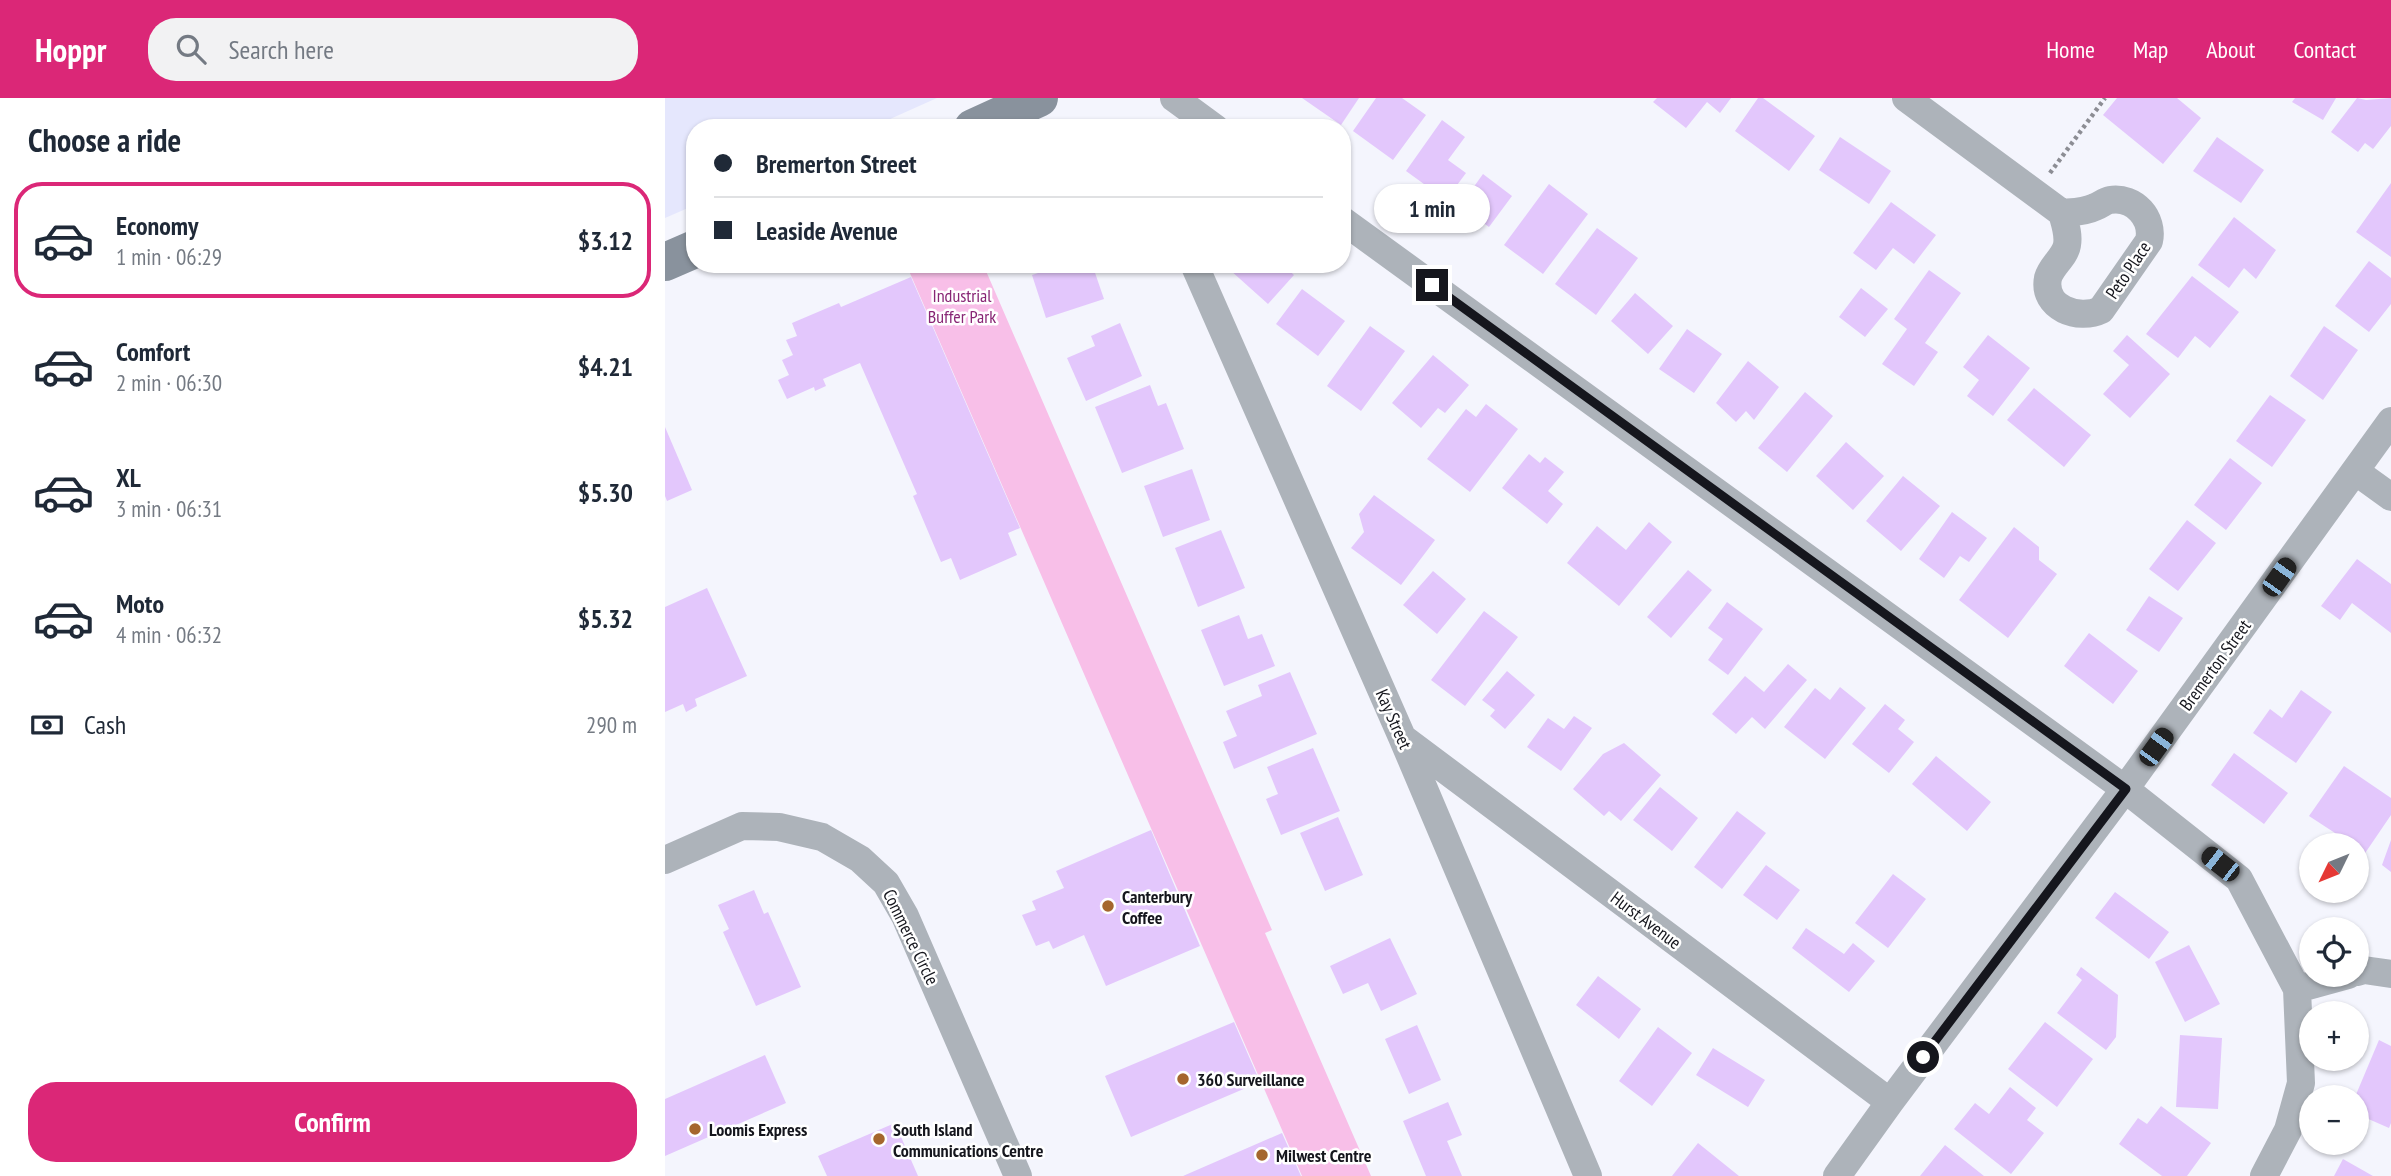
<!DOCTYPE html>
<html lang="en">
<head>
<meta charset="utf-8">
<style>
	body { margin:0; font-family:"PT Sans Narrow",sans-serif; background:#f2f2f3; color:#1f2937; height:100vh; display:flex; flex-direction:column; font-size:26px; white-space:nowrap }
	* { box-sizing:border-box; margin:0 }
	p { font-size:23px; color:#747a83 }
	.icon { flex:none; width:38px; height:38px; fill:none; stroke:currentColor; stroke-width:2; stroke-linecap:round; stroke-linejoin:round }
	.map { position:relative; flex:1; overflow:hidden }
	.details { display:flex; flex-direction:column; background:#fff; width:665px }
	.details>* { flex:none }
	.guide { position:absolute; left:21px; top:21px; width:665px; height:154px; border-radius:28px; box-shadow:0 2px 5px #0004; display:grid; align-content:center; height:154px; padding:0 28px; background:#fff }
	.needle { width:46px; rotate:227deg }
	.controls { position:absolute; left:1634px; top:735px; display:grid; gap:14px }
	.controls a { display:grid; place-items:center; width:70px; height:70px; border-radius:50%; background:#fff; box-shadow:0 2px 5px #0004; font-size:35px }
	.end { position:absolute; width:32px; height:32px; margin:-16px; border:9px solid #15161d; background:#fff; box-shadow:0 0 0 4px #fff }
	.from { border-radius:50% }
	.bubble { position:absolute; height:49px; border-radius:24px; background:#fff; box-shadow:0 2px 5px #0004; font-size:23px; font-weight:700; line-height:49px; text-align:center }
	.car { position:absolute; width:21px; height:42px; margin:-21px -10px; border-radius:9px; box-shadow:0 0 5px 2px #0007; background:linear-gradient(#222 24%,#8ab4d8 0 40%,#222 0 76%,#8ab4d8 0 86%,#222 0) }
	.guide b { display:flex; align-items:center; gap:24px; height:66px; font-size:26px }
	.guide b+b { border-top:2px solid #e0e1e3 }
	.guide i { width:18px; height:18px; background:#1f2937 }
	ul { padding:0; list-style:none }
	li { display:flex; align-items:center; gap:21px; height:116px; margin:0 14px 10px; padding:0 14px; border:4px solid transparent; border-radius:28px }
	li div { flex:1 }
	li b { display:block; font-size:26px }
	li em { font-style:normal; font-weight:700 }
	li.active { border-color:#db2777 }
	li>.icon { width:63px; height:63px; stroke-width:1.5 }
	h2 { padding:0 28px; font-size:32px; line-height:84px }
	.pay { display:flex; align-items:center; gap:18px; height:77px; padding:0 28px; font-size:26px }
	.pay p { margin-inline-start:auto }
	.button { display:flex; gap:14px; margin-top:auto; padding:14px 28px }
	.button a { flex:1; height:80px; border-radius:28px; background:#db2777; color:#fff; font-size:28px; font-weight:700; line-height:80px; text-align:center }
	header { display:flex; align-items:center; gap:42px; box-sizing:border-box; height:98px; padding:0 35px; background:#db2777; color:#fff }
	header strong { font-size:33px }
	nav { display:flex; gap:38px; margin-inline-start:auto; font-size:24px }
	.search { width:490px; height:63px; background:#f2f2f3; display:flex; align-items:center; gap:18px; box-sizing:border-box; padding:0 24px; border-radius:28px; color:#747a83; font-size:26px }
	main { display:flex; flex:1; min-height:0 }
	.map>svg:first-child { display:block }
	.built { fill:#e5e7fd }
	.green { fill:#f8bfe8 }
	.building { fill:#e3c7fc }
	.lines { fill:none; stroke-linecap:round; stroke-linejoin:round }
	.path { stroke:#8c8d94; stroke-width:4.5; stroke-dasharray:3.5 3.5; stroke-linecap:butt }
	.street { stroke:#adb3ba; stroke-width:28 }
	.secondary { stroke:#89929d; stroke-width:38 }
	.route { stroke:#15161d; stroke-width:9 }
	.poi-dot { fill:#a5662d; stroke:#fff; stroke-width:2.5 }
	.labels { text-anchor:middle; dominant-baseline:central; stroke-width:5; stroke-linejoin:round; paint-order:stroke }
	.street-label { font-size:18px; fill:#15161d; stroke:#fff }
	.park-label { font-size:18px; fill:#882675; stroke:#fff }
	.poi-label { font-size:18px; font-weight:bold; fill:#15161d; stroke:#fff; text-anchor:start }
</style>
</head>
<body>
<header>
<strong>Hoppr</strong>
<div class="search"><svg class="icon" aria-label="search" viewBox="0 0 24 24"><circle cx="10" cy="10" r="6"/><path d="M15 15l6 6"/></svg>Search here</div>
<nav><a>Home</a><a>Map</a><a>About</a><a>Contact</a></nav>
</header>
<main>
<section class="details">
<h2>Choose a ride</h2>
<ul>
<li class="active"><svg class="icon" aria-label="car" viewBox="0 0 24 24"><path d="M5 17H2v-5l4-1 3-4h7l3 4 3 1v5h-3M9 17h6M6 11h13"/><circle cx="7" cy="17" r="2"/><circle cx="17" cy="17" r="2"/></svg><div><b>Economy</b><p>1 min · 06:29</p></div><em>$3.12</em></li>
<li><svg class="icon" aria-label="car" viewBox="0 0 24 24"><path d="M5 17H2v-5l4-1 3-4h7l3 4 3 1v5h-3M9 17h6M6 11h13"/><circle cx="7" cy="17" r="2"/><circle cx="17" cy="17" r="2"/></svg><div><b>Comfort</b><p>2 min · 06:30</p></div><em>$4.21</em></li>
<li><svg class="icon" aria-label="car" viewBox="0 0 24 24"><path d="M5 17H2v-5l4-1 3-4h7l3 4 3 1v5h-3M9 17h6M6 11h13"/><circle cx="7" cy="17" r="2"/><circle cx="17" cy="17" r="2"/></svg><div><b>XL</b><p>3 min · 06:31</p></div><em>$5.30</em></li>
<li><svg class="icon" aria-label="car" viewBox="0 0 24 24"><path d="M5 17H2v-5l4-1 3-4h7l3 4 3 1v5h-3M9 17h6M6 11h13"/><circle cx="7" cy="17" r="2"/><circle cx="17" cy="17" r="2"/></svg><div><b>Moto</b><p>4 min · 06:32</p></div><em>$5.32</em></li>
</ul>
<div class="pay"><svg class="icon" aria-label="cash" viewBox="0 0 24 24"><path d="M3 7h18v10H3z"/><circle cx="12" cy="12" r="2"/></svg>Cash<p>290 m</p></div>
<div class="button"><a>Confirm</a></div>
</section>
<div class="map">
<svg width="1726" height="1078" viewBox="0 0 1726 1078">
	<rect width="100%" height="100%" fill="#f4f5fd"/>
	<path class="built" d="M0,0H272L205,30H30V107L0,120Z"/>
	<path class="green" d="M241,166H318L607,832L600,835L706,1078H637Z"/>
	<path class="building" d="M637,0H694L676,27Z
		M711,0H737L761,17L728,62L688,33Z
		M992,0H1066L1055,15L1042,4L1021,30L988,4Z
		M1093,0H1098L1150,38L1124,73L1070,33Z
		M1452,0H1512L1536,20L1498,66L1438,17Z
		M1630,0H1671L1658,22L1627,4Z
		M1692,0L1701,2L1726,0V28L1708,51L1700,45L1693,54L1666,34Z
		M777,22L800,39L783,62L801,75L781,102L741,73Z
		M1175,39L1226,73L1204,106L1154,72Z
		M1552,39L1599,72L1576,105L1528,73Z
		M818,76L847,98L824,129L795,108Z
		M1726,85V159L1691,134Z
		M884,86L923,116L878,176L839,147Z
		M1226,104L1271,137L1249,166L1228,150L1211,172L1188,155Z
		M1569,119L1611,152L1591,181L1579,170L1564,190L1533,167Z
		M932,130L973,160L931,217L890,186Z
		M1704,163L1726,180V206L1704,234L1670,208Z
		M394,166H427L439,201L381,220L367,177L394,168Z
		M570,166H617L629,177L603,206L565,172Z
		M1264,172L1296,195L1260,245L1273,254L1249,288L1217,266L1242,231L1229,221Z
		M1527,178L1574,214L1545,250L1530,238L1513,260L1481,236Z
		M246,179L355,430L343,435L352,457L295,482L286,460L276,464L248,398L252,396L195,265L158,281L161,288L150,293L149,289L122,301L113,282L124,277L117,262L128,257L121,242L132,238L127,225L174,205L176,209Z
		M1196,190L1223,211L1200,239L1174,219Z
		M637,191L680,223L653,258L611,226Z
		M970,195L1008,228L983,256L946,223Z
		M455,225L477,278L421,303L402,260L430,248L426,238Z
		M705,228L740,253L696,313L662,288Z
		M1659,228L1693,252L1658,302L1625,278Z
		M1022,231L1057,256L1029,295L994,271Z
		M1323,237L1365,270L1328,318L1302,298L1314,282L1298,269Z
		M1462,237L1505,276L1465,320L1438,296L1464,267L1448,253Z
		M768,257L804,287L780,315L773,310L756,330L727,305Z
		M1083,263L1114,289L1089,322L1081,313L1071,324L1051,305Z
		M485,287L493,308L501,305L519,351L457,375L430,309Z
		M1369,290L1426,337L1399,369L1342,322Z
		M1140,294L1168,318L1122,374L1093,350Z
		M1605,297L1641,322L1607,369L1571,343Z
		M821,306L853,331L805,394L762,361L801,311L811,319Z
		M0,329L27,392L2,403L0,398Z
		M1181,344L1219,378L1188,412L1151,378Z
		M864,356L875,365L880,359L899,374L883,393L898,406L882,426L837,390Z
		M1565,360L1597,385L1561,432L1529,407Z
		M527,371L545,422L498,439L479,388Z
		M1238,378L1275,408L1236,453L1201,423Z
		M709,397L770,442L736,487L686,450L699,434L694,416Z
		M1287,414L1322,440L1304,464L1295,458L1279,480L1254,461Z
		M1522,422L1551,445L1513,493L1484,471Z
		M984,424L1007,444L954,508L902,465L932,428L961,452Z
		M1349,429L1374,449V462L1392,476L1343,540L1294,502Z
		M556,432L580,490L533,509L510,450Z
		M1692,461L1726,486V535L1687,505L1675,522L1656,508Z
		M1023,472L1047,492L1006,540L982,519Z
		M768,473L801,501L772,536L738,507Z
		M42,490L82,578L30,601L32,608L21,614L18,606L0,614V509Z
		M1484,498L1518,520L1494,554L1461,532Z
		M1062,504L1098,531L1063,577L1043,562L1058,541L1043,530Z
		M819,513L853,539L800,608L766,582Z
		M574,517L583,541L597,536L610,568L559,588L536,532Z
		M1424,535L1473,573L1448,606L1399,568Z
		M1123,566L1142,582L1100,631L1087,619L1071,636L1047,616L1080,578L1099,594Z
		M842,573L870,597L840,631L825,618L830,612L817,602Z
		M625,574L652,636L569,671L558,644L572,638L561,613L597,598L593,587Z
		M1175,589L1201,610L1160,661L1119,629L1150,590L1165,602Z
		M1636,592L1667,614L1631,665L1588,635L1605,611L1617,620Z
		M1220,606L1240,622L1233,631L1249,644L1224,675L1187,646Z
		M909,618L927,630L896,673L862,649L883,620L899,631Z
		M959,645L996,677L956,723L944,713L939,718L908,691L938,656Z
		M648,650L675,713L616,737L601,701L613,696L602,669Z
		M1569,655L1623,695L1599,726L1546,687Z
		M1271,658L1326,704L1302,733L1247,686Z
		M1679,668L1726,700V717L1692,767V747H1662L1670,735L1644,718Z
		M995,689L1033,720L1007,753L968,722Z
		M1072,713L1101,735L1057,791L1029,769Z
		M673,719L698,777L660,793L635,735Z
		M486,732L535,848L441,888L419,837L388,851L384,843L371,848L357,817L371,812L367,803L399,790L391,773Z
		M1726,742V774L1717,767Z
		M1101,767L1135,792L1112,822L1078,797Z
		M1228,776L1261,801L1223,850L1190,825Z
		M89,792L99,816L103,814L136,889L91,908L58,834L64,831L53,807Z
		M1450,794L1504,834L1484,861L1430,820Z
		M1141,830L1179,856L1188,845L1210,863L1184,894L1127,850Z
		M725,840L752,896L716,913L703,885L678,896L665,868Z
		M1524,847L1555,906L1520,924L1490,864Z
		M1416,869L1453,897L1451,939L1441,952L1392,915L1417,882L1411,877Z
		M933,878L976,911L954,941L911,907Z
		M569,924L595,984L466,1039L440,978Z
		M1380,924L1428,961L1392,1009L1343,971Z
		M752,927L776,982L744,996L720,941Z
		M993,929L1027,955L987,1008L954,983Z
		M1515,937L1557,940L1553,1011L1511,1009Z
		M1714,942L1726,948V1025L1724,1030L1692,1016V999H1690Z
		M1048,950L1100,982L1083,1009L1031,977Z
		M100,957L121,1005L0,1058V1001Z
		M1345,989L1371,1010L1362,1022L1379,1035L1346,1076L1289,1031L1310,1005L1324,1016Z
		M783,1004L797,1037L782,1043L797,1078H761L738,1023Z
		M1496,1008L1546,1045L1522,1078H1497L1454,1046L1473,1020L1482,1026Z
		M230,1025L253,1078H162L153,1058Z
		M617,1035L636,1078H518Z
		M1033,1045L1074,1078H1007Z
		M1280,1047L1319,1078H1255Z
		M1678,1061L1708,1078H1669Z"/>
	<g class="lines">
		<path class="path" d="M1385,75L1440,0"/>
		<path class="street" d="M509,0L550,30
			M1241,0L1397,115C1400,126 1404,136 1402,147C1400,159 1386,168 1383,180C1377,210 1414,223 1436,212L1484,143C1489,121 1470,98 1445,102C1439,103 1436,107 1430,109C1420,114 1408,114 1397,115
			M677,122L1460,691L1574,781L1632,891L1636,985L1623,1032L1599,1078
			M529,166L737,639L923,1078
			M1690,373L1726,399
			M739,641L1225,1004
			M0,762L77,728L114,729L157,739L195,761L221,785L240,818L353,1078
			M1692,874L1699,872L1726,876
			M1632,891L1683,877
			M1172,1078L1225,1004L1460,691L1726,323"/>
		<path class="secondary" d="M308,30L374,0
			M0,164L30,151"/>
	</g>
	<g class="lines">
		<path class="route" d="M767,187L1461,691L1258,959"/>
	</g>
	<g class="poi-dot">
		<circle cx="443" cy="808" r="7"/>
		<circle cx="518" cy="981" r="7"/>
		<circle cx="30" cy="1031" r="7"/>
		<circle cx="214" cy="1041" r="7"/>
		<circle cx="597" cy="1057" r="7"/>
	</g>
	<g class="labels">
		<g class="street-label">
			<text transform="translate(1463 172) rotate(-56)">Peto Place</text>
			<text transform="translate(1550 567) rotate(-54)">Bremerton Street</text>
			<text transform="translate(729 621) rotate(66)">Kay Street</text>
			<text transform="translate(981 822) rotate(37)">Hurst Avenue</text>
			<text transform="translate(246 839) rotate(64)">Commerce Circle</text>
		</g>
		<g class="park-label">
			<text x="297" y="197">Industrial<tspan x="297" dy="21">Buffer Park</tspan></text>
		</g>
		<g class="poi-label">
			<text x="457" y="798">Canterbury<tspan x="457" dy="21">Coffee</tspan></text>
			<text x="532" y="981">360 Surveillance</text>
			<text x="44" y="1031">Loomis Express</text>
			<text x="228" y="1031">South Island<tspan x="228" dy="21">Communications Centre</tspan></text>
			<text x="611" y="1057">Milwest Centre</text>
		</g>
	</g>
</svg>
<div class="controls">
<a><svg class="needle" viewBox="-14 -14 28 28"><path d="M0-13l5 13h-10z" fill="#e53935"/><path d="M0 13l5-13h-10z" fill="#747a83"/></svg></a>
<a><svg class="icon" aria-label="locate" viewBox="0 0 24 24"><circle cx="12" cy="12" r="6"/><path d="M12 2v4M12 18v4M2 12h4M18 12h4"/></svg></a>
<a>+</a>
<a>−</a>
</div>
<i class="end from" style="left:1258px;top:959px"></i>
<i class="end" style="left:767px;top:187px"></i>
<div class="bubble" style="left:709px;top:86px;width:116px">1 min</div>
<i class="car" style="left:1614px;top:479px;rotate:35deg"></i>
<i class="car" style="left:1491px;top:649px;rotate:36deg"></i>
<i class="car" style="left:1555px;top:766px;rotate:308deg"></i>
<div class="guide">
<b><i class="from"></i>Bremerton Street</b>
<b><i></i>Leaside Avenue</b>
</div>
</div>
</main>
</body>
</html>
